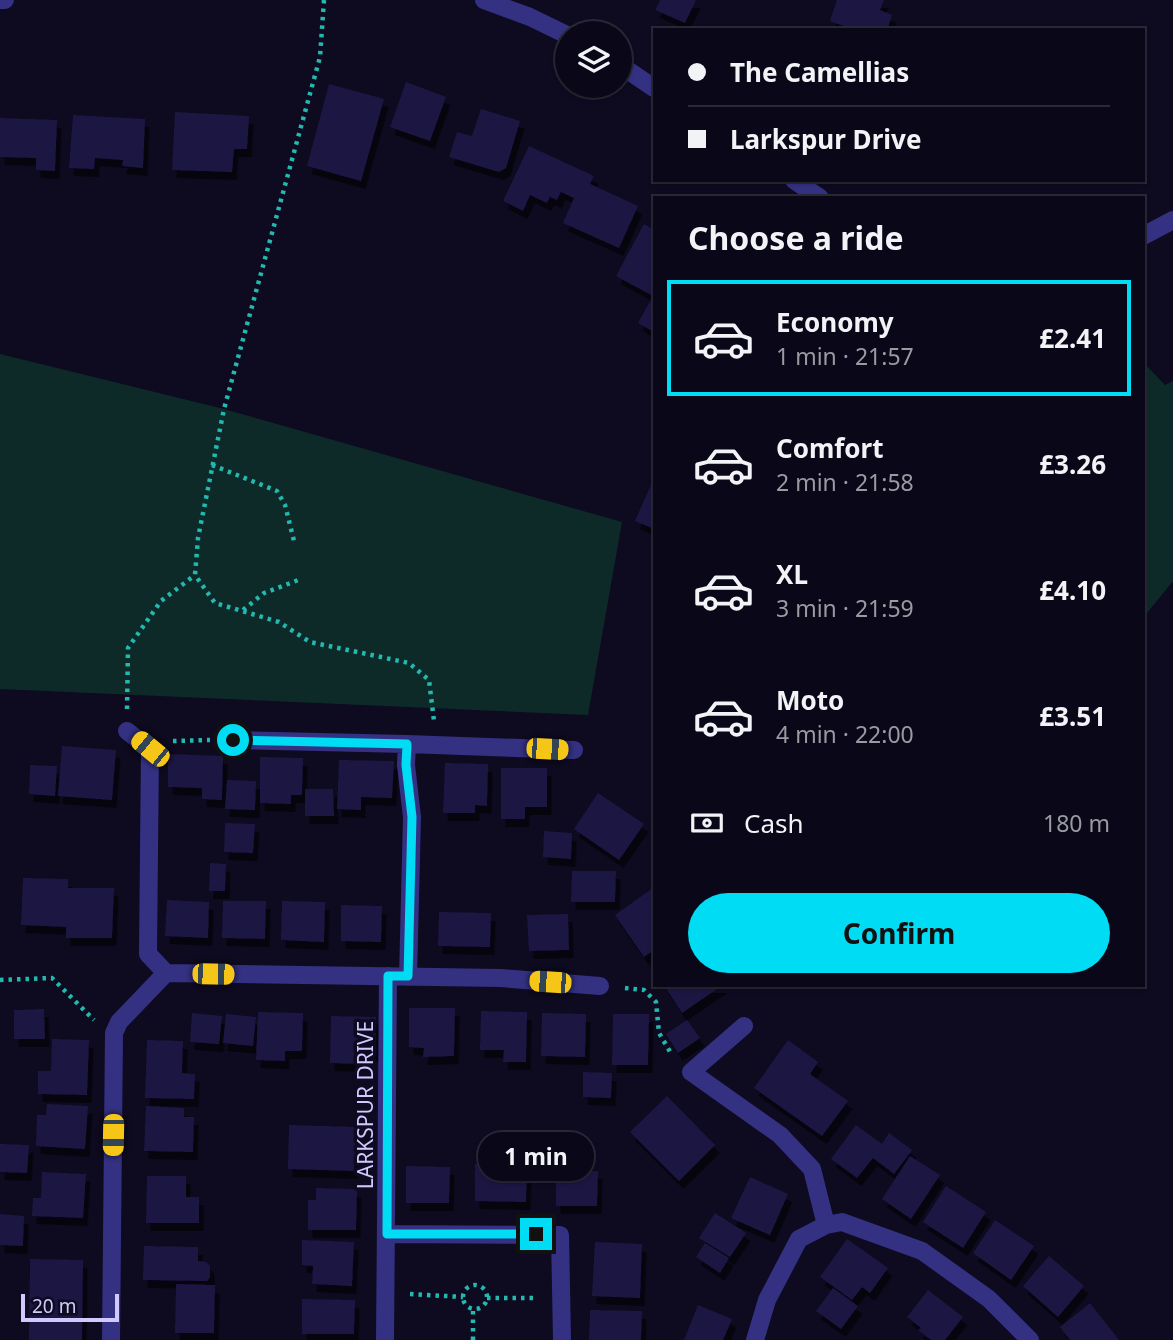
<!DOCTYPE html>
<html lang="en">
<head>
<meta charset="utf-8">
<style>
	body { margin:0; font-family:"Noto Sans",sans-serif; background:#181625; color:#f1f3f6; height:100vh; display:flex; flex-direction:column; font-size:26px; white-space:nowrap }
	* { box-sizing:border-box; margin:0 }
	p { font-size:23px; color:#999aa2 }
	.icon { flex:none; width:38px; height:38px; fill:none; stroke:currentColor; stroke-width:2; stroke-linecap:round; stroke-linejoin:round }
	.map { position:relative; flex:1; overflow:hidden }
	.panel { position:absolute; left:653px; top:196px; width:492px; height:791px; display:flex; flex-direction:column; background:#0a0818; border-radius:0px; box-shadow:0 2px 5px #0004,0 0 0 2px #2a2937 }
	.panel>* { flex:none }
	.top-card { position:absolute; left:653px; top:28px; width:492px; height:154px; border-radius:0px; box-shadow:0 2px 5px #0004,0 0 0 2px #2a2937; display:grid; align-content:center; height:154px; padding:0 35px; background:#0a0818 }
	.buttons { position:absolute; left:555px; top:21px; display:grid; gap:14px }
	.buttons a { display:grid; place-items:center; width:77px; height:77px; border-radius:50%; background:#0a0818; box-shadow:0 2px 5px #0004,0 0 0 2px #2a2937; font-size:35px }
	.scale { position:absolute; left:21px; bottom:18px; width:98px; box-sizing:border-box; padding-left:7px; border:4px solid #cfc9ff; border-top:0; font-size:19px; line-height:24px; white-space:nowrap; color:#cfc9ff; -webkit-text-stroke:5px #0e0a20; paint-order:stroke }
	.end { position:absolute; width:32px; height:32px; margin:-16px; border:9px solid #00dcf4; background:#111; box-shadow:0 0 0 4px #111 }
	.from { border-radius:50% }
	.bubble { position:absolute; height:49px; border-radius:24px; background:#0a0818; box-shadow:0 2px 5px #0004,0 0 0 2px #2a2937; font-size:23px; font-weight:700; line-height:49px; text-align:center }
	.car { position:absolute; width:21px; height:42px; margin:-21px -10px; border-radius:9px; box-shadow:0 0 5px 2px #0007; background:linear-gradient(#f5c518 24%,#345 0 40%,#f5c518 0 76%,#345 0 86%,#f5c518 0) }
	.top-card b { display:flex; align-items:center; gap:24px; height:66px; font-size:26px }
	.top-card b+b { border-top:2px solid #2a2937 }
	.top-card i { width:18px; height:18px; background:#f1f3f6 }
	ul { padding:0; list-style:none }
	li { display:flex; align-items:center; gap:21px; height:116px; margin:0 14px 10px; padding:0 21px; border:4px solid transparent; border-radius:0px }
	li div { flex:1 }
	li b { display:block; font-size:26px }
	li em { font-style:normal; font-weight:700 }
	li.active { border-color:#00dcf4 }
	li>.icon { width:63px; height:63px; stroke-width:1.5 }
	h2 { padding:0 35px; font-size:32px; line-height:84px }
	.pay { display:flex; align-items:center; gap:18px; height:77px; padding:0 35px; font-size:26px }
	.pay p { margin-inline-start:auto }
	.primary-button { display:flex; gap:14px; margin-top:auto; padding:14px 35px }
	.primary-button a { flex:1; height:80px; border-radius:42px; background:#00dcf4; color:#111; font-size:28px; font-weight:700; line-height:80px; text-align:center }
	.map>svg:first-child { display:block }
	.green { fill:#0d2a29 }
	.building { fill:#1e1542; filter:url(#shadow) }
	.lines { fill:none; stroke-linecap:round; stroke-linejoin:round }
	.path { stroke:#22bab0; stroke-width:4.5; stroke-dasharray:3.5 5; stroke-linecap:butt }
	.minor { stroke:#343183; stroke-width:18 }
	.route { stroke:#00dcf4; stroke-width:9 }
	.labels { text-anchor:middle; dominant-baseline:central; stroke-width:7; stroke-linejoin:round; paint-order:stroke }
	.street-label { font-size:21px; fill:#cfc9ff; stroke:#0e0a20 }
</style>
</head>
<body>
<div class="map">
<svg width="1173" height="1340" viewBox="0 0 1173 1340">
	<defs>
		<filter id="shadow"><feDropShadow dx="4.5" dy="8" stdDeviation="0" flood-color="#0009"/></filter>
	</defs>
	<rect width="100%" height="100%" fill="#0e0a20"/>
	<path class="green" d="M0,354L224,409L622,522L588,715L0,689Z
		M1143,362L1165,385L1173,381V581L1143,618Z"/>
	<path class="building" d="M660,0H696L685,23L655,10Z
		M837,0H884L880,10L892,15L887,30H854L830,21Z
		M406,82L446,97L430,141L390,127Z
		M329,84L384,99L361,181L307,166Z
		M481,109L520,121L506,168L499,172L449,157L457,132L472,136Z
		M175,112L249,116L247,149H234L232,172L172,170Z
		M73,115L145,119L143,168L122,166L123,160L95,158L94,169L69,168Z
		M0,118L57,120L55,171L36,170V158L0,157Z
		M529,146L594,176L590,184L638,206L619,248L563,223L574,198L561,192L557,200L550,197L547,203L530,195L523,211L503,201Z
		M644,224L654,230V332L638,323L653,296L616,276Z
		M654,478V529L635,521Z
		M62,746L116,750L112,800L58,796Z
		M168,754L223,756L222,800L202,799V788L168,787Z
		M260,757L303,758L302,795H291V804L260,803Z
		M339,760L394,761L392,798L361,797V810L337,809Z
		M445,763L488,764L487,806L475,805V813H443Z
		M30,765L57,766L55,796L29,794Z
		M501,768H547V807H525V819H501Z
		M227,780L256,781L255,810L225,809Z
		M305,789H333L334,816H305Z
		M598,793L644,824L619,860L574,829Z
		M225,823L255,824L253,853L224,852Z
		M544,831L572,833L571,859L543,857Z
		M210,863L226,864L225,891H209Z
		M572,871H616L615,902H571Z
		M23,878L68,879V888H114L112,938H66V927L21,925Z
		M653,888L654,950L644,957L615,915Z
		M167,900L209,902L208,938L165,936Z
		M223,901H266L265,939L222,938Z
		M282,901L325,902L324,942L281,940Z
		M341,905L382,906L381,942L341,941Z
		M439,912L491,913L490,947L438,946Z
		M568,914L569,950L529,951L527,915Z
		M664,985H723L682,1013Z
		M409,1008H455L454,1056L423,1057L424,1048L409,1047Z
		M44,1009L45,1039H14V1010Z
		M481,1011L527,1012L526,1062H503L504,1050H480Z
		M258,1012L303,1013L302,1051H285V1061L256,1060Z
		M192,1013L222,1016L219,1044L190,1042Z
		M542,1013L586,1014L585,1057L541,1056Z
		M226,1014L256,1017L253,1046L223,1043Z
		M613,1014H649L648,1065H612Z
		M331,1016L376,1017L375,1054H361L360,1064L330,1063Z
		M687,1020L700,1038L678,1053L666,1034Z
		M52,1039L89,1040L87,1095L38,1094V1071H51Z
		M147,1040L183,1041L182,1073L195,1074L194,1099L145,1098Z
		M788,1040L818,1062L810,1074L848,1101L822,1136L754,1088Z
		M583,1072L612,1073L611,1098L583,1097Z
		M667,1096L715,1145L679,1181L630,1132Z
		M47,1104L88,1106L85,1149L36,1146L37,1115H46Z
		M146,1106L184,1108V1117H194L193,1152L144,1151Z
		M289,1125L357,1127L354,1171L288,1169Z
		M856,1125L882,1144L889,1133L912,1150L894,1174L873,1158L857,1178L831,1159Z
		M0,1144L29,1145L27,1173L0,1172Z
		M910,1156L940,1175L911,1219L882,1199Z
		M475,1164L527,1165L526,1202L475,1201Z
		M406,1166L450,1167L449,1203H406Z
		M556,1170L598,1171L597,1206H556Z
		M42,1172L86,1174L83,1218L32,1216L33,1198H41Z
		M147,1176H186V1197H199V1223H146Z
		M750,1177L788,1194L770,1235L731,1218Z
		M946,1186L986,1212L963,1248L923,1222Z
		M316,1188L357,1189L356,1230H308V1200H316Z
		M715,1213L746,1233L730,1257L699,1238Z
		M0,1214L24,1216L23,1246L0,1245Z
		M995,1220L1034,1246L1011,1280L973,1253Z
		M847,1239L888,1268L870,1293L862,1287L852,1300L820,1277Z
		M302,1240L354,1242L352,1286L312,1284L313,1266L302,1265Z
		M595,1242L642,1244L640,1298L592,1296Z
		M705,1243L729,1258L720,1273L696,1257Z
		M144,1246L198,1247V1261L206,1262L210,1266V1277L207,1281L143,1280Z
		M1049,1256L1084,1286L1058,1317L1023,1286Z
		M30,1259L83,1260L82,1340H29Z
		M176,1284L215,1285L214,1333H175Z
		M833,1288L858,1306L841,1329L816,1311Z
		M928,1290L963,1317L945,1340H931L918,1330L921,1328L907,1317Z
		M302,1299L355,1300L354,1334H302Z
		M1090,1303L1119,1340H1070L1060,1327Z
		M698,1305L732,1319L723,1340H684Z
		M590,1310L642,1311L641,1340H589Z"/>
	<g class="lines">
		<path class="path" d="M324,0L320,57L224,409L198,538L195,575L215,603L279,622L310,642L409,663L429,680L434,721
			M212,465L277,491L285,505L294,541
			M243,610L264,593L301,579
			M127,709L128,648L161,601L195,575
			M173,741L210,740
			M0,980L52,978L94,1020
			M625,988L644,990L656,1002L659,1033L672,1055
			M463 1297a12 12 0 1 1 24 0a12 12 0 1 1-24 0Z
			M410,1294L463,1297
			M487,1298H537
			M473,1340V1309"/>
		<path class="minor" d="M0,0H5
			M484,0L530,17L567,35
			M620,65L654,88
			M794,180L820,198
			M1143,236L1173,220
			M127,731L150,749L148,954L166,973
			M233,740L407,744
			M408,977L412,817L406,765L407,744L574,750
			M744,1026L691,1072L780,1135L812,1169L826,1225
			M387,1234L560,1235L562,1340
			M111,1340L114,1033L119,1022L166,973L500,978L600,986
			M385,1340L388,976
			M755,1340L767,1300L799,1239L826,1225L842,1222L922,1251L989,1299L1030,1340"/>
	</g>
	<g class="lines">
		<path class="route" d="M233,740L407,744L406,765L412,817L408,976H388L387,1234H536"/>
	</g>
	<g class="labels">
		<g class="street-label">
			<text transform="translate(365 1105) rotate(-90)">LARKSPUR DRIVE</text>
		</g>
	</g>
</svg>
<div class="buttons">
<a><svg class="icon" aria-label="layers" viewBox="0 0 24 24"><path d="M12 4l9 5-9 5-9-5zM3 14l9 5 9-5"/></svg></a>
</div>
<div class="scale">20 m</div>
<i class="end from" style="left:233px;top:740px"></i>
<i class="end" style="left:536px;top:1234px"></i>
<div class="bubble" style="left:478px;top:1132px;width:116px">1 min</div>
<i class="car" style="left:150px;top:749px;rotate:309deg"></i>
<i class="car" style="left:547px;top:749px;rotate:93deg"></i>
<i class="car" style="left:213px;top:974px;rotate:91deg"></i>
<i class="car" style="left:550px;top:982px;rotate:274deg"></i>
<i class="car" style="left:113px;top:1135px;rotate:181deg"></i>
<div class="top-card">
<b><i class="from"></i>The Camellias</b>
<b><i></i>Larkspur Drive</b>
</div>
<section class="panel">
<h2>Choose a ride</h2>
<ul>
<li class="active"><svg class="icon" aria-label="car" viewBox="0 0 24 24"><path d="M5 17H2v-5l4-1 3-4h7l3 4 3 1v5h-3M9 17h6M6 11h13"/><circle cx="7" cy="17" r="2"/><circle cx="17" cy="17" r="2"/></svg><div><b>Economy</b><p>1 min · 21:57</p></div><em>£2.41</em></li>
<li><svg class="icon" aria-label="car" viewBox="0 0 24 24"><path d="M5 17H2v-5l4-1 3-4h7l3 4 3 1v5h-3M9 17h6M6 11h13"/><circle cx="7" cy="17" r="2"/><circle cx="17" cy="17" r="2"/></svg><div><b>Comfort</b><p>2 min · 21:58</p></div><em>£3.26</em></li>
<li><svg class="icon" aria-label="car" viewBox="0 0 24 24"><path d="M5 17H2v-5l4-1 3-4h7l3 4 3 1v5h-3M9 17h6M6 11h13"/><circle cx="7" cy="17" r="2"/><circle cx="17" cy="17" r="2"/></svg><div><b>XL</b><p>3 min · 21:59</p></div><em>£4.10</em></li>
<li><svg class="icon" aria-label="car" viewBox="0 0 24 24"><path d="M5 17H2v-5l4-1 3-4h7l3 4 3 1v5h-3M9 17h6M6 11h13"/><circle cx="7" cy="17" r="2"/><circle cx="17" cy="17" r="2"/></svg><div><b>Moto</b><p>4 min · 22:00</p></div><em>£3.51</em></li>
</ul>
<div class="pay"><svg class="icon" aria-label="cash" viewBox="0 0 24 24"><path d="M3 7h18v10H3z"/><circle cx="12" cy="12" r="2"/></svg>Cash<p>180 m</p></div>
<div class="primary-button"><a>Confirm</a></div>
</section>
</div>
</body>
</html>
